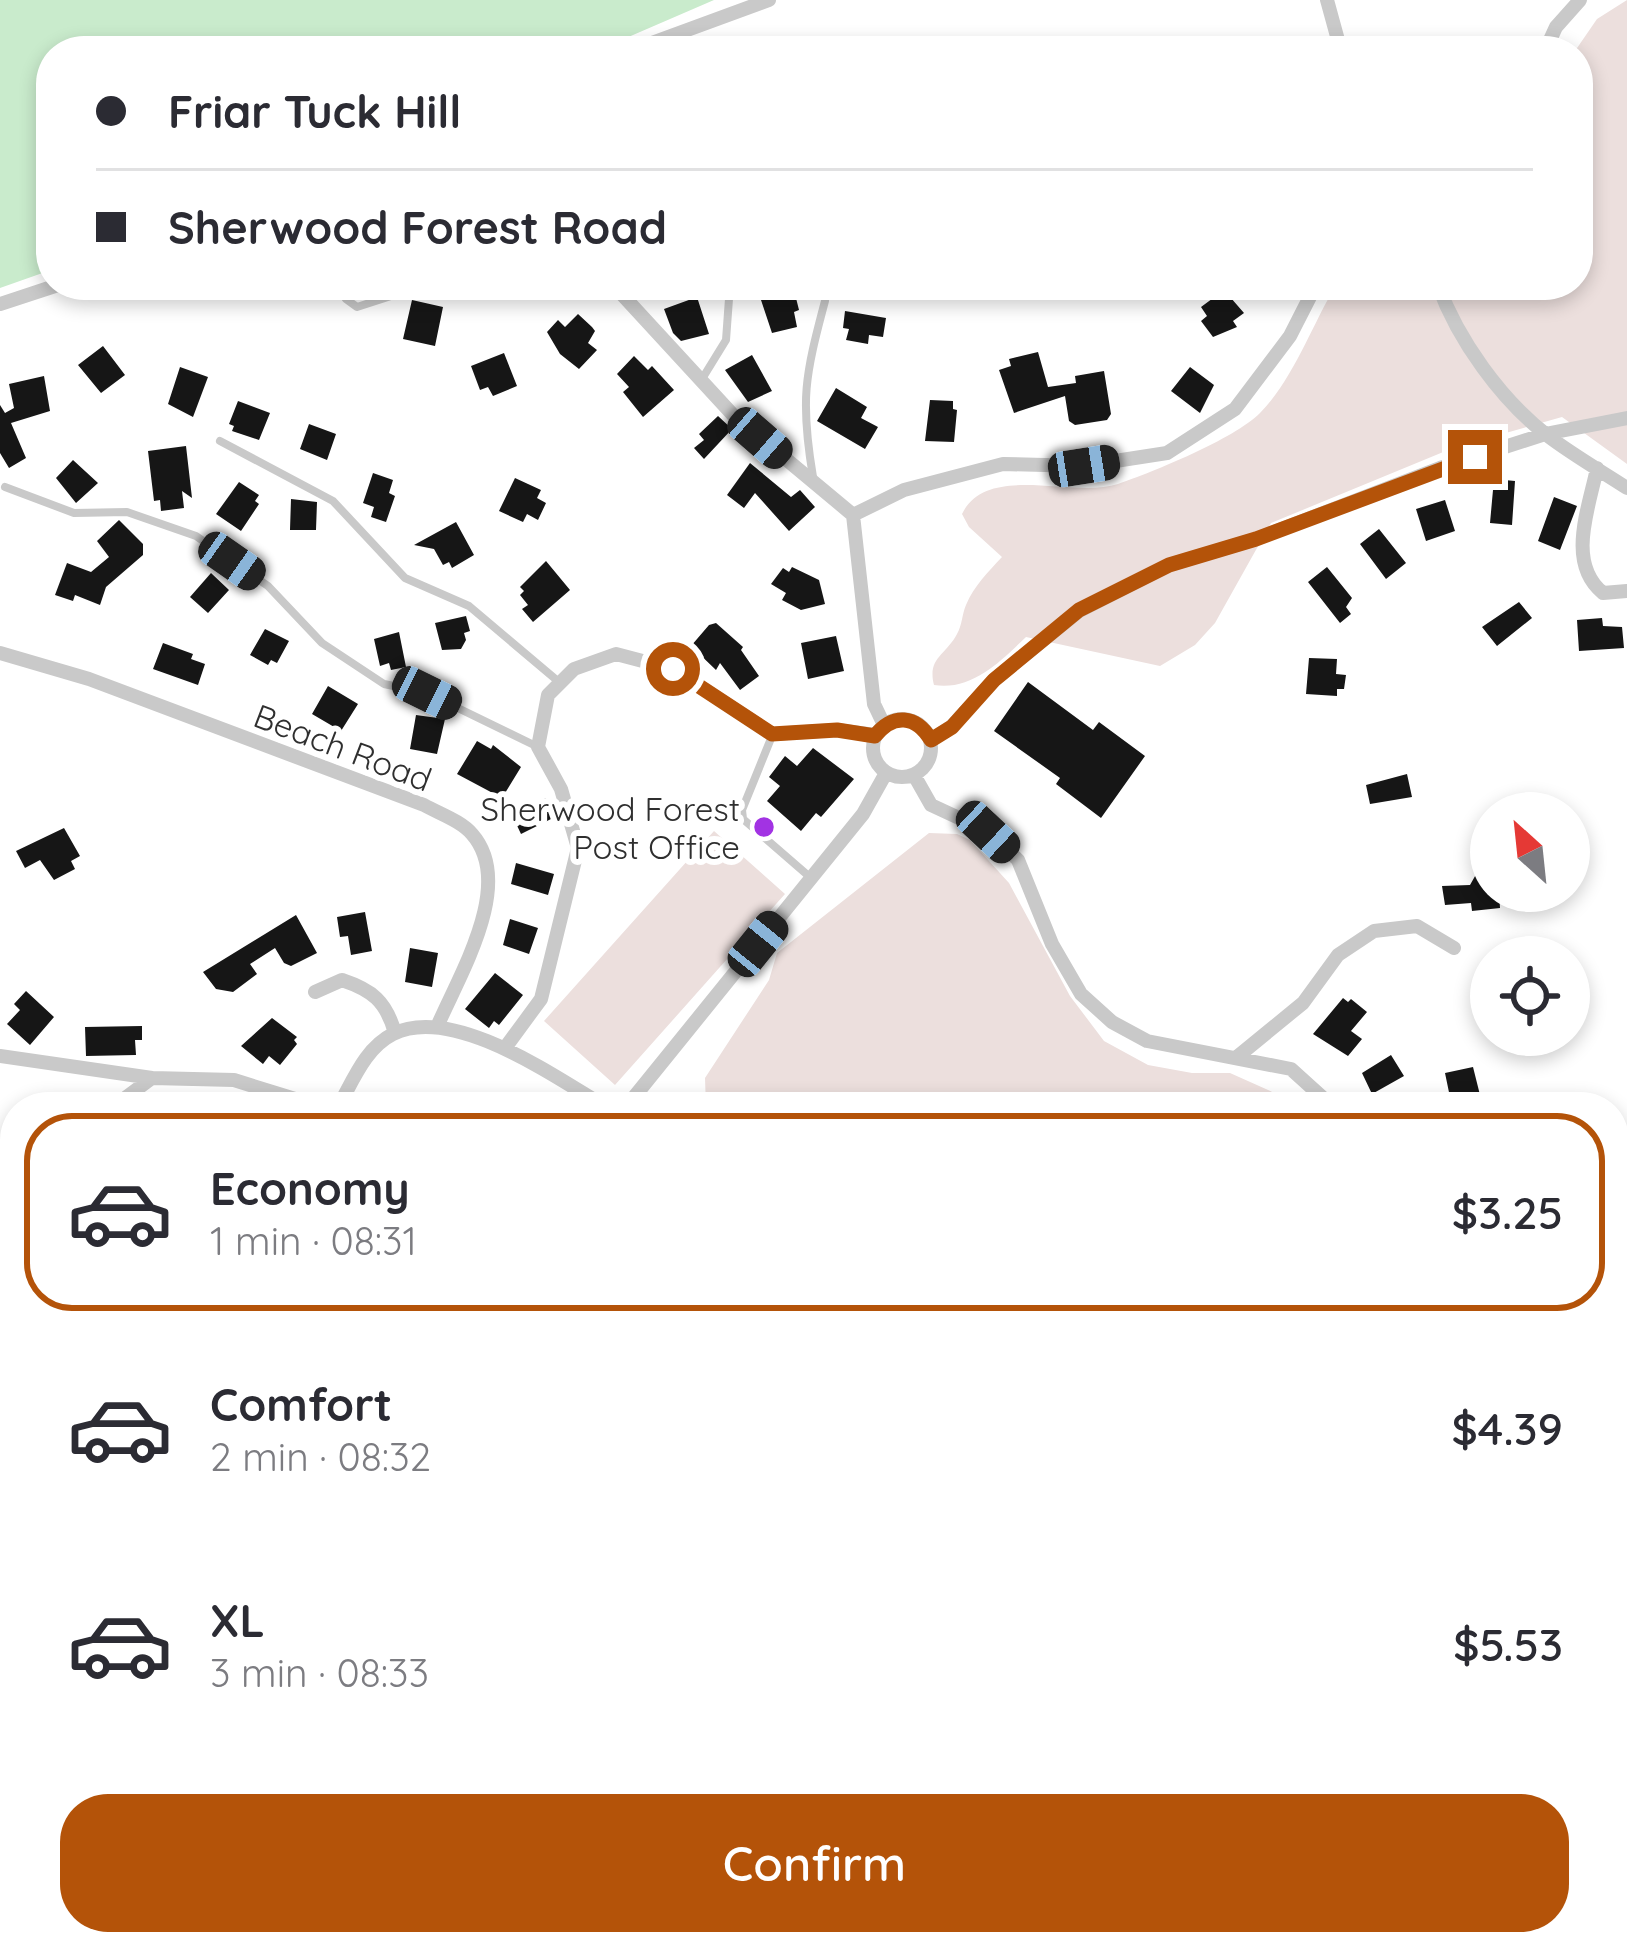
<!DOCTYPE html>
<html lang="en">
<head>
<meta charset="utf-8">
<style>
	body { margin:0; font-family:Quicksand,sans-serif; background:#f2f2f3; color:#2b2b33; height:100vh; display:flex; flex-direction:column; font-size:45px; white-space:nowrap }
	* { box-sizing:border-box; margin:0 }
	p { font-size:39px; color:#7c7c81 }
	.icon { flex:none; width:66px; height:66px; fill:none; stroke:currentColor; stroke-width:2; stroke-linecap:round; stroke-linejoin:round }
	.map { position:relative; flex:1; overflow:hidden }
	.details { position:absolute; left:0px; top:1092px; width:1629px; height:864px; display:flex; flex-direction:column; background:#fff; border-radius:48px 48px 0 0; box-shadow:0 6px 18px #0003 }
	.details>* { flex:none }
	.banner { position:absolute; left:36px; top:36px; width:1557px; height:264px; border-radius:48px; box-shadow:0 6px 18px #0003; display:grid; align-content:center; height:264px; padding:0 60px; background:#fff }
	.needle { width:78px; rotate:333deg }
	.fabs { position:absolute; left:1470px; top:792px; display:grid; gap:24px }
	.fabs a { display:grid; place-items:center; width:120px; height:120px; border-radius:50%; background:#fff; box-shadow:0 6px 18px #0003; font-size:60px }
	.end { position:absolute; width:54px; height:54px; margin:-27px; border:15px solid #b45309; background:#fff; box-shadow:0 0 0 6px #fff }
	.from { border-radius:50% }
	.car { position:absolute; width:36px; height:72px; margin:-36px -18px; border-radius:15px; box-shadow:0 0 9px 3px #0007; background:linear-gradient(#222 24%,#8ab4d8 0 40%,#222 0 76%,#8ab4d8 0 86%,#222 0) }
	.banner b { display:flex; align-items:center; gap:42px; height:114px; font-size:45px }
	.banner b+b { border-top:3px solid #e1e1e2 }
	.banner i { width:30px; height:30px; background:#2b2b33 }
	ul { padding:21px 0 0; list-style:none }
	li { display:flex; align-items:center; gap:36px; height:198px; margin:0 24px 18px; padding:0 36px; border:6px solid transparent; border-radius:48px }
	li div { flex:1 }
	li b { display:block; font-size:45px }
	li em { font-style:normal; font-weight:600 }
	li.active { border-color:#b45309 }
	li>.icon { width:108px; height:108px; stroke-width:1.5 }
	.button { display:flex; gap:24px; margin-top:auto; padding:24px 60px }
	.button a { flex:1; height:138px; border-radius:48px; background:#b45309; color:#fff; font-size:48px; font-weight:600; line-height:138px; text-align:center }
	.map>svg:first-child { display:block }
	.green { fill:#ecdfdd }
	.water { fill:#c9ebcc }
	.building { fill:#161616 }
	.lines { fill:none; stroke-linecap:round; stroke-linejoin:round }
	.service { stroke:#c9c9c9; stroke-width:8 }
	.minor { stroke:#c9c9c9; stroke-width:14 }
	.route { stroke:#b45309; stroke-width:15 }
	.poi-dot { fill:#a233e3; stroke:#fff; stroke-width:4.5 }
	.labels { text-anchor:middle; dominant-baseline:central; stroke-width:12; stroke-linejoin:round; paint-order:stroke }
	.street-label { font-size:33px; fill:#2f2f2f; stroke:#fff }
	.poi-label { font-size:33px; fill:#2f2f2f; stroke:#fff; text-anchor:end }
</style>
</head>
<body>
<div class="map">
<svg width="1627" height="1956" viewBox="0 0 1627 1956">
	<rect width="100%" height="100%" fill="#fff"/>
	<path class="green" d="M1627,0V464L1562,417L1453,448L1271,523L1215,623L1195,645L1160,666L1026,637C1001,661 972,691 934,685C927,658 946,655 957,634C962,626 962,614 966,605C974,586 988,572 1002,557L969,527L962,514C987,462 1073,499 1118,484C1153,472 1234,439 1260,413C1294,378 1311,327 1336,285H1578V51H1575L1597,19Z
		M714,831L785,894L615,1085L544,1021Z
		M929,833L957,834L970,840L1009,883L1070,996L1104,1041L1148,1065L1192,1073H1230L1297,1103L1300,1107H706L705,1078L769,980L777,953Z
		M15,1939L298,1941L306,1956H0V1947Z"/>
	<path class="water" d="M0,0H714L596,51H51V270L0,288Z
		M1627,1546V1956H1461L1466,1941H1614V1573Z"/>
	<path class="building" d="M756,285L793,286L799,310L794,312L797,327L772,333Z
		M1224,290L1244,313L1233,321L1237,327L1213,337L1201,321L1207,316L1201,307Z
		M697,297L709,334L681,341L673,333L664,309Z
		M412,300L443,307L435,346L403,339Z
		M845,311L886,318L883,337L869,335L868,344L846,340L849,329L843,328Z
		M578,314L592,327L595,331L588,343L597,350L579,369L560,354L547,332L558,320L565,327Z
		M103,346L125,375L101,393L78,365Z
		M1038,352L1048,387L1076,383L1075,376L1104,371L1111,414L1107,420L1075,425L1069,421L1065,396L1014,413L999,370L1011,366L1009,359Z
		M504,353L517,386L493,396L488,387L480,390L471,366Z
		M752,355L772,391L748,402L725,370Z
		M634,356L648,370L652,366L674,390L643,417L623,392L629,387L617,374Z
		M180,367L208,377L193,417L168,404Z
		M1190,367L1214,385L1200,413L1171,391Z
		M44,376L50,411L11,423L26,458L9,468L0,453V405L5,413L14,408L9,384Z
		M836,388L867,407L861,418L878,427L865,449L817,421Z
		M930,400L953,401V409L957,410L954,442L925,441Z
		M238,401L270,413L259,440L232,431L234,426L229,424Z
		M718,416L732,429L704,459L694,448L704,440L699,434Z
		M309,424L336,434L327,460L300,449Z
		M186,446L192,498L182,491L184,508L161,511L160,500L154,501L148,451Z
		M73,460L98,483L76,503L56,478Z
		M750,463L791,497L800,490L815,507L789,531L755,493L744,508L727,495Z
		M373,473L393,480L389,493L395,496L386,522L371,517L374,507L363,503Z
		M515,478L541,490L537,498L546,503L538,520L527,514L523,522L499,511Z
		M1494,479L1515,481L1512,525L1490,523Z
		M239,482L259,495L255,501L259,504L241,531L216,514Z
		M1554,497L1577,506L1560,550L1538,541Z
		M291,499L317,502L316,530H290Z
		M1445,500L1455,531L1426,541L1416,509Z
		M119,520L143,544V555L106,587L100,605L75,595L73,601L55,595L67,563L91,572L109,557L97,541Z
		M456,522L474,555L452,568L449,562L443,565L434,549L414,545Z
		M1379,529L1406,563L1386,579L1360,544Z
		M546,561L570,590L533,622L522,609L528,605L520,595L524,591L520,587Z
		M792,567L819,580L825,604L801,610L782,600L786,593L771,584L783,568L789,572Z
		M1327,567L1352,598L1346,607L1351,614L1340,623L1308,582Z
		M211,573L229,590L208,613L190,597Z
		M1519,602L1532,618L1497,646L1482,627Z
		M466,616L470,631L464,633L466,640L461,649L442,650L435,623Z
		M1602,618L1603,626L1622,627L1624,648L1579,651L1577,620Z
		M716,623L743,647L741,650L759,676L740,690L720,663L716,670L691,646L709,625Z
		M265,629L289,641L277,663L271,660L268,665L250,655Z
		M399,632L406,667L391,670L389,663L380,666L374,639Z
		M836,636L844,671L808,679L801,643Z
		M163,643L193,654L191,659L205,664L198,685L153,669Z
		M1309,658L1337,659L1336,674L1346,675L1344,689H1337V696L1306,694Z
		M1028,682L1093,730L1099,722L1145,756L1101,818L1056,784L1060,778L994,731Z
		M328,686L358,704L341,731L312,714Z
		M416,715L445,719L437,754L410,749Z
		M477,741L491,749L493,745L521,767L502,798L457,774Z
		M813,748L854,779L821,817L816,813L801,831L767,801L780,786L769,777L785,756L797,766Z
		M1407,774L1412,797L1370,804L1366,785Z
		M546,798L555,817L521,834L512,815Z
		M64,828L80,856L71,861L75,869L54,880L40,860L25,868L16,851Z
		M1491,848V891H1499L1500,908L1472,911L1471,903L1445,905L1442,886L1470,885Z
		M516,863L554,874L548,895L511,884Z
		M365,912L372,951L351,955L348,936L340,937L337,917Z
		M296,915L317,953L291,966L284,963L275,948L250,964L257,974L233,992L216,989L203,972Z
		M510,919L538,928L529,954L503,945Z
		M410,948L438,953L432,987L405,982Z
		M495,973L523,995L499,1025L494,1021L489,1028L465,1009Z
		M26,991L54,1017L30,1045L7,1024L20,1010L14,1004Z
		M1343,998L1348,1002L1351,999L1367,1012L1351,1031L1362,1039L1348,1056L1313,1034Z
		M272,1018L297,1037L294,1040L297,1044L280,1065L269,1056L263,1064L241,1046Z
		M142,1026V1040H135L136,1055L86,1056L85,1027Z
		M1391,1055L1404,1076L1372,1094L1362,1073Z
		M1473,1067L1480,1095L1451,1102L1445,1073Z"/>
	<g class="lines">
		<path class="service" d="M346,299L357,307L425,285
			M702,379L726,340L730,285
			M220,441L333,501L405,578L469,606L559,682
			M813,477C800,400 805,376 825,301
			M5,487L74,513L127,512L196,536L268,586L322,643L384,684L427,693L538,747
			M772,736L742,810L743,819L811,878
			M1614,1275L1627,1274
			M647,1941V1956"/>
		<path class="minor" d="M1327,0L1341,51
			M630,51L769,0
			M1545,51L1556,27L1580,0
			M609,285L617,289L733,415L853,515
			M1438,285C1458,340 1501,400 1548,436C1573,455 1601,471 1627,488
			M0,304L58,285
			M1597,468C1589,508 1566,563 1603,593L1627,591
			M853,515L904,490L1003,464L1083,466L1167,453L1235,409L1290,336L1316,285
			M853,515L874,704L884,725
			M0,653L89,679L424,805C440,814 461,821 472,834C516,884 459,975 437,1027
			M873 748a29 29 0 1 1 58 0a29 29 0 1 1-58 0Z
			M931,740L952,726L994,680L1079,611L1169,565L1256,539L1440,468L1545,434L1627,418
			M914,775L931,805L989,832L1018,860L1052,944L1081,994L1112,1022L1147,1041L1291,1069L1333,1107
			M315,992L342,980C372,990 386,1001 395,1033
			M505,1048L541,999L578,848L561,789L538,747L548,695L574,669L616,654L673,669L772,734L837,730L875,735
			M0,1056L152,1078
			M1237,1057L1303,1003L1338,955L1374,931L1417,926L1454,948
			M113,1107L152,1078L234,1080L321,1107
			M338,1107C353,1081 365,1048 393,1034C453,1004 555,1077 606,1107
			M626,1107L863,814L886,773
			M0,1158L15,1156
			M1614,1236L1627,1230
			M1614,1547L1627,1530
			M0,1888L15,1909
			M730,1941L732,1956
			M1004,1941L1027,1956
			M25,1956L41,1941"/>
	</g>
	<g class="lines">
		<path class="route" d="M673,669L772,734L837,730L875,736C893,713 916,715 931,740L952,727L994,680L1079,610L1169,565L1256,539L1475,457"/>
	</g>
	<circle class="poi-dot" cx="764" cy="827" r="12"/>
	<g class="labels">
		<g class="street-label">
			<text transform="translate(343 747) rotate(21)">Beach Road</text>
		</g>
		<g class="poi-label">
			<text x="740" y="808">Sherwood Forest<tspan x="740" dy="38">Post Office</tspan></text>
		</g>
	</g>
</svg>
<div class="fabs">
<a><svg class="needle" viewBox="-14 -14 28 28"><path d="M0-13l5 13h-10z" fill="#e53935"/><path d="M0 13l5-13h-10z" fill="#7c7c81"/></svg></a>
<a><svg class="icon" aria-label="locate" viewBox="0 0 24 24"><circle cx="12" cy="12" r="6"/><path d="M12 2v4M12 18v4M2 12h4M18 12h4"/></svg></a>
</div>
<i class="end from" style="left:673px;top:669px"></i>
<i class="end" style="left:1475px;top:457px"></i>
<i class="car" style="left:760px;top:438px;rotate:131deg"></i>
<i class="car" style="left:1084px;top:466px;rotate:81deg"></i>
<i class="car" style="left:232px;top:561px;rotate:125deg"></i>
<i class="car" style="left:427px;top:693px;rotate:116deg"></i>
<i class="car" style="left:988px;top:832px;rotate:133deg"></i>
<i class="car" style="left:758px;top:944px;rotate:39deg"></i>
<div class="banner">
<b><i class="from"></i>Friar Tuck Hill</b>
<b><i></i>Sherwood Forest Road</b>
</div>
<section class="details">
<ul>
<li class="active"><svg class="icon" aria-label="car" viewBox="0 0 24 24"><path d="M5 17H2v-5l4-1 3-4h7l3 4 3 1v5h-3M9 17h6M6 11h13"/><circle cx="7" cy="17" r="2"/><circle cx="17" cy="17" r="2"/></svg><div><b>Economy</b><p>1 min · 08:31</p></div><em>$3.25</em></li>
<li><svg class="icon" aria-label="car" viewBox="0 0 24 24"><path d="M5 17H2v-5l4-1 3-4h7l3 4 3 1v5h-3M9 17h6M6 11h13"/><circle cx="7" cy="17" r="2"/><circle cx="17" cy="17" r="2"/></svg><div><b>Comfort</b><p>2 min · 08:32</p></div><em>$4.39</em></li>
<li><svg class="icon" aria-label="car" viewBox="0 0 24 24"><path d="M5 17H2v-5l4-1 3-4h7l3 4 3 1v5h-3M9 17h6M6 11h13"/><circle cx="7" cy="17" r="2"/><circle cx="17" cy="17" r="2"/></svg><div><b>XL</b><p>3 min · 08:33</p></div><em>$5.53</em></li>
</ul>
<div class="button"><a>Confirm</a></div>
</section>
</div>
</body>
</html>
